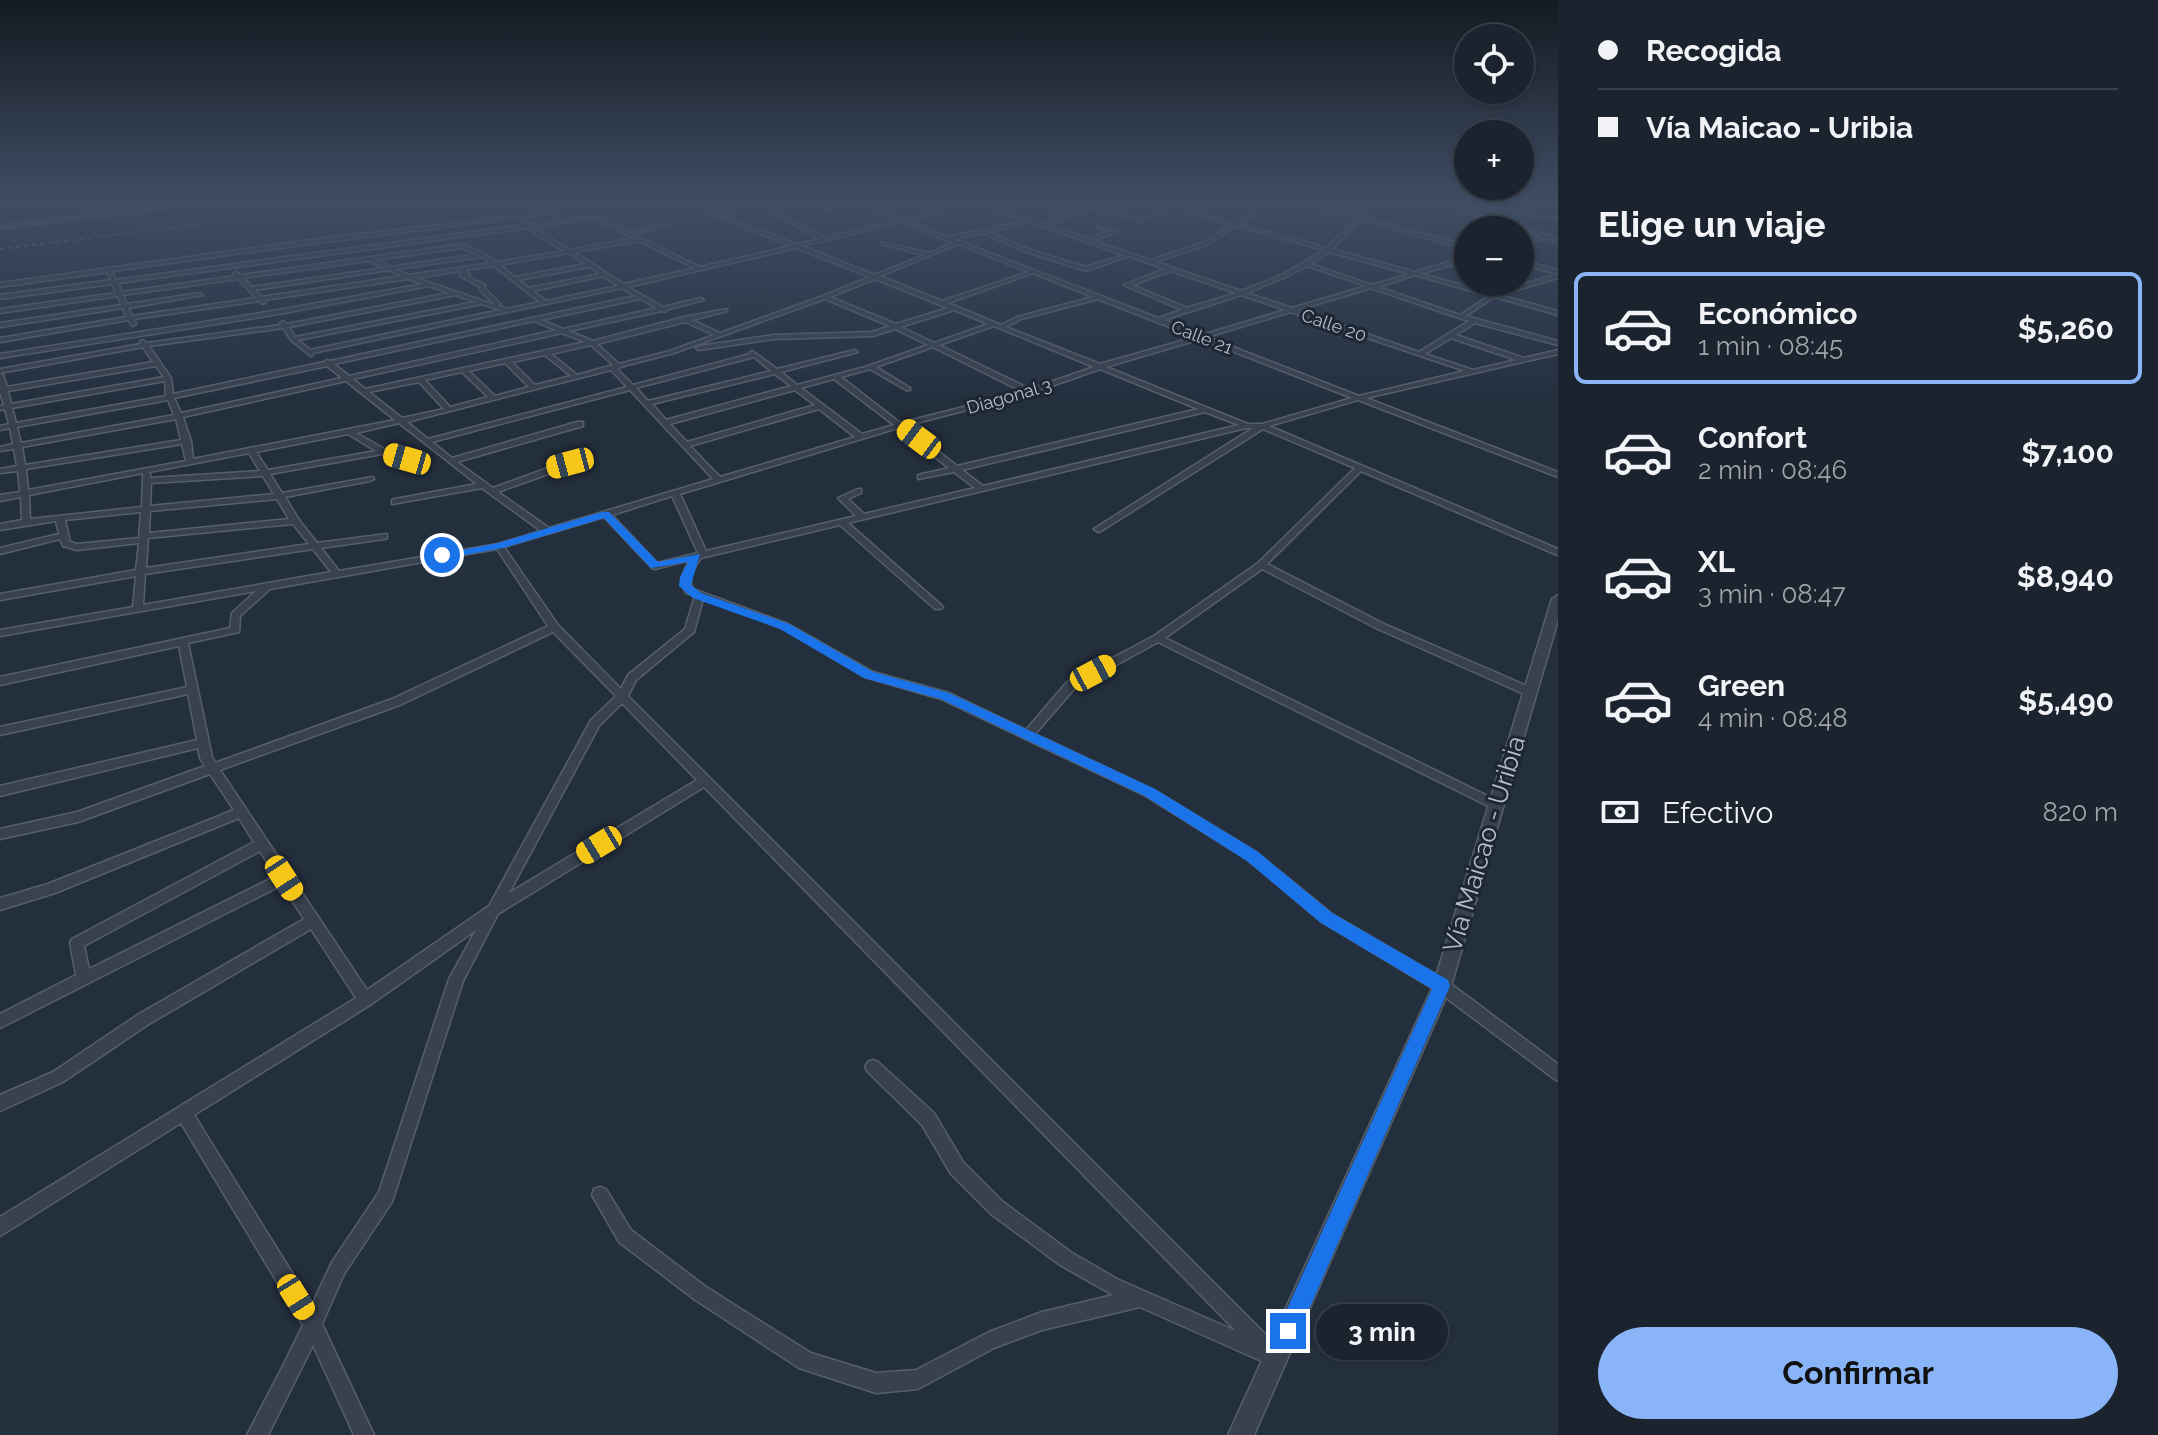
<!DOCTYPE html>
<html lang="es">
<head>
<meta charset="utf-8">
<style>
	body { margin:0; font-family:Raleway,sans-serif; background:#282f3a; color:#f1f3f6; height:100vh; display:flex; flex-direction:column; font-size:30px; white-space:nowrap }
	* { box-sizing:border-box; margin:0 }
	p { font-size:26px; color:#a0a4aa }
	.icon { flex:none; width:44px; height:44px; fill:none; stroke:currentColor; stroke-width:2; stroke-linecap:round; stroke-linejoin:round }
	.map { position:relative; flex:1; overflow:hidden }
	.sheet { display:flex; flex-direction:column; background:#1b232e; width:600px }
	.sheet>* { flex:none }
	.top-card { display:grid; align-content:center; height:176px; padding:0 40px; background:#1b232e }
	.controls { position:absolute; left:1454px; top:24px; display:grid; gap:16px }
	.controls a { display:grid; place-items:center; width:80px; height:80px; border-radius:50%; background:#1b232e; box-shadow:0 2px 6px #0004,0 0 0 2px #39404a; font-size:40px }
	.end { position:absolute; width:36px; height:36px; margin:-18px; border:10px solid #1a73e8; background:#fff; box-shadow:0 0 0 4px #fff }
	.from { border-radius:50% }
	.bubble { position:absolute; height:56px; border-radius:28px; background:#1b232e; box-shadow:0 2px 6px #0004,0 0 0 2px #39404a; font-size:26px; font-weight:700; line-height:56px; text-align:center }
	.car { position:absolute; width:24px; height:48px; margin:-24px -12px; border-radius:10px; box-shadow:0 0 6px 2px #0007; background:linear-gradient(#f5c518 24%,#345 0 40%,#f5c518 0 76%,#345 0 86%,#f5c518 0) }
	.top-card b { display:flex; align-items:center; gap:28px; height:76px; font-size:30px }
	.top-card b+b { border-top:2px solid #39404a }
	.top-card i { width:20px; height:20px; background:#f1f3f6 }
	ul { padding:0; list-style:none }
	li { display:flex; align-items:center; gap:24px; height:112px; margin:0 16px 12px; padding:0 24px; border:4px solid transparent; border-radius:12px }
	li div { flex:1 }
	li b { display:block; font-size:30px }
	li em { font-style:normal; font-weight:700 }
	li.current { border-color:#8ab4f8 }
	li>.icon { width:72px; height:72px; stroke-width:1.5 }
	h2 { padding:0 40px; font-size:36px; line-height:96px }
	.pay { display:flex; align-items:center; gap:20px; height:88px; padding:0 40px; font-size:30px }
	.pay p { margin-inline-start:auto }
	.cta { display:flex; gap:16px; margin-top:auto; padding:16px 40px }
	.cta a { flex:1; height:92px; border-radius:48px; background:#8ab4f8; color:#111; font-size:32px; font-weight:700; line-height:92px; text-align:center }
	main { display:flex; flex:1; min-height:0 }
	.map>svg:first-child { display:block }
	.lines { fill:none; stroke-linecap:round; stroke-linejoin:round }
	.minor-casing { stroke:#565f6c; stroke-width:3 }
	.tertiary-casing { stroke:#565f6c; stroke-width:3 }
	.secondary-casing { stroke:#565f6c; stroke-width:3 }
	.minor { fill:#38414e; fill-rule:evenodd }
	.tertiary { fill:#38414e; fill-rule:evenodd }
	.secondary { fill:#465061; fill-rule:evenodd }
	.rail { stroke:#5a6575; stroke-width:2; stroke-dasharray:4 4; stroke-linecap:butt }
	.route { fill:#1a73e8 }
	.labels { text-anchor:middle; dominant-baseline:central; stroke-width:6; stroke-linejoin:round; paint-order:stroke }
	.far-street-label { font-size:18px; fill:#b4bcc9; stroke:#1d2633 }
	.near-street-label { font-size:26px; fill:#b4bcc9; stroke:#1d2633 }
</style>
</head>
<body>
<main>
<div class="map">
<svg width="1558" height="1435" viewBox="0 0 1558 1435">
	<rect width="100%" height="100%" fill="#242f3e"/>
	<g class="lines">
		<g class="minor-casing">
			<path id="minor" d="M613,199H625L534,216L325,242L112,271L116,280L522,225L521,224L524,222L528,224L587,217L600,218L628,232L667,223V225L632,234L700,267L791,246L672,199H679L718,214L756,202L751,199L764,201L763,203L824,238L896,220L854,204L824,212L822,211L850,202L844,199L858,201L902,219L967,201V199L973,200L1042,223L1065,215L1012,199H1021L1070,213L1107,199H1115L1093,208L1139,218L1169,208L1140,199H1149L1234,223L1271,199H1282L1359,216L1375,199H1380L1363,217L1468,246V250L1361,219L1332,249L1415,272L1468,256V260L1421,274L1493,293L1558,274V278L1500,295L1558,311V315L1494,297L1466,316L1558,341V345L1475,323L1456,335L1524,358L1558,350V354L1366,398L1558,472V477L1358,400L1269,426L1558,549V555L1555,554L1361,471L1267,564L1386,625L1534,689L1535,692L1534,695H1526L1378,629L1262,569L1165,638L1500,802L1502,805L1500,808H1492L1158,642L1075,688L1035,734L1154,790L1256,852L1332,914L1447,981L1558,1064V1081L1553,1078L1437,991L1322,922L1248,860L1146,796L941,699L865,677L782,628L703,599L694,632L636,680L628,696L1282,1351L1284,1358L1282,1365L1275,1367L1140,1307L1042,1330L994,1348L918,1389L876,1393L799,1368L694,1299L619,1242L592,1195L594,1189L600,1187L606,1189L631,1230L706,1287L811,1353L876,1373L916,1370L989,1332L1042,1312L1113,1295L1060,1265L991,1214L951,1174L922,1125L868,1072L865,1067L868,1062L873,1060L878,1062L934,1113L963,1162L1003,1202L1072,1253L1119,1280L1236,1331L704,787L498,914L463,981L392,1202L344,1274L322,1324L374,1435H354L313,1345L268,1435H247L285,1362L303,1325L181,1123L0,1236V1217L356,998L311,929L149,1024L63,1082L0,1111V1095L53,1072L139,1014L304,919L282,885L0,1028V1014L76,975L70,943L72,939L254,842L239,818L55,893L0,910V898L48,884L234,810L210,774L78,822L0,839V829L77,812L205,766L200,758L198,748L0,796V786L197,740L188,694L0,735V727L187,687L179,646L0,685V677L230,628L232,613L256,591L0,636V630L133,607L136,576L0,600V594L136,570L139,543L77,550L63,546L60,539L0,554V548L59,534L56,521L0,530V524L22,520L21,497L0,501V495L20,492L18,471L0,473V469L17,466L14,449L0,451V447L13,444L10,428L0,430V426L9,424L5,409L0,410V406L4,405L0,392V369L141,344L140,342L143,340L147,343L281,325L280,323L283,321L287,324L449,293L429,286L273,315L0,358V354L273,311L423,284L408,279L264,300L266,302L263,304L259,301L134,319L136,324L133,326L128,320L0,342V338L126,317L123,308L0,327V323L121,305L118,296L0,313V309L116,293L112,284L0,299V295L111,280L107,272L0,287V283L325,238L534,214ZM1275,201L1357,218L1327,248L1239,224ZM972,203L1024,221L948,237L906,221ZM759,204L819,239L797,244L722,216ZM1089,209L1139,221L1174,209L1231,225L1202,243L1150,260L1094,241L1116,232V230L1097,226V228L1109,231L1089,239L1047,225ZM587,219L597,220L634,238L570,250L533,227ZM901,222L954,243L929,253L881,242V244L924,255L875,275L802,246ZM1030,222L1040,226L1124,255L1086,267L1028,249L988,232ZM1236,226L1324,250L1284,274L1241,291L1156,262L1206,245ZM527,228L564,251L496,262L485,254L462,244L241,275L236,272L233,274L235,276L122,292L118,283ZM982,233L1024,251L1086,271L1129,256L1165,269L1124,285L1182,310L1158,318L954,239ZM638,241L695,268L624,284L574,252ZM958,244L1028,272L942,301L880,276ZM461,248L477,254L391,267L375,260ZM796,248L870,277L823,296L720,333L692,320L727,311V309L684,317L593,341L569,331L662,311L665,312L668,309L704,300L701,298L663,307L628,287ZM1329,252L1409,274L1372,285L1311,264ZM568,253L585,264L515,277L500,265ZM482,257L490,263L409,275L396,269ZM369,261L384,268L252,287L243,278ZM494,266L540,302L507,309L498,306L501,304L485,289V285L467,276L470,274L466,270ZM1307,266L1366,286L1292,308L1247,293L1288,276ZM589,267L600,274L529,288L519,280ZM389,270L402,276L261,297L255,290ZM460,271L462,273L460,274V276L480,287V290L495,305L416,278ZM1171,271L1236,293L1187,308L1132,285ZM1033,273L1093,297L1017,317L1001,325L948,303ZM1415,275L1489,296L1460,315L1378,287ZM603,276L618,286L546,301L533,291ZM238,279L256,298L132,316L128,308L203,295L200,293L127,304L123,295ZM875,279L948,308L896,324L830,297ZM622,288L635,296L330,361L327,360L324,362L173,394L171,378L149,346L283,328L291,340L311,356L313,355V353ZM1371,288L1459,318L1469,321L1419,352L1298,310ZM456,295L475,302L295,337L289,327ZM1241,295L1285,310L1202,335L1164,320ZM640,299L657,308L563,329L541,320ZM825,299L890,326L872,332L774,335L699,346L696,348L699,350L774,339L873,336L895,329L928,345L865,367L797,385L781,372L858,352L855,350L777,369L752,351L750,352V354L633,385L618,370L620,367L674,353ZM1098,299L1195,337L1100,364L1006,327L1021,319ZM482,304L500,310L310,350L298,340ZM954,310L988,324L934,343L901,327ZM1291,312L1465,371L1359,396L1207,337ZM534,321L556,330L349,376L334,364ZM685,322L714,335L670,351L619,364L597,344ZM994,326L999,328L1094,367L1030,389L939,345ZM562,333L585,342L365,389L353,379ZM1451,338L1516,360L1473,370L1425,354ZM1201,339L1352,398L1262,424H1248L1106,367ZM591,345L613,365L577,375L551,354ZM143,347L153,362L7,387L3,375L0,373ZM933,347L1023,392L900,423L841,377L870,369L906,390H910V388L876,367ZM545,355L571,376L535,385L512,362ZM754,357L771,371L648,401L636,388ZM505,363L529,387L495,396L469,371ZM156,366L164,377L11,404L8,391ZM327,366L342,378L181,413L174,398ZM1100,369L1198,409L957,466L905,426L1032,393ZM611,370L627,387L428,439L407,422ZM462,372L488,397L450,407L425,380ZM775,374L791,386L666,420L652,404ZM834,379L894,425L862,434L801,388ZM165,381L166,396L16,423L12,408ZM346,381L395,420L193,459L191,441L183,417ZM419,382L444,409L402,418L369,392ZM630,390L713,479L549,528L498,492L573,465V461H567L493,488L457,462L583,426V422H577L452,458L432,442ZM795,390L815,405L687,442L670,424ZM168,400L174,415L21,443L17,427ZM819,409L855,437L720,477L690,446ZM1205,412L1239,425L983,486L962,470ZM176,419L181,440L25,465L22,447ZM399,423L477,484L395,499L392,500V504L482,488L541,531L498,544L339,571L321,548L384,539L387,538V534L317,543L299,520L285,497L370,481L374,479L373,477L282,493L270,474L382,454L419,468H425V464L386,450L356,433ZM898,428L949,468L918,475V479L954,472L975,488L864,514L848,499L861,493V489H858L838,498L856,516L706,551L680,494ZM1246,428H1253L1094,529L1098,532L1101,531L1263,429L1355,468L1258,563L1154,636L1067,682L1026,730L949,693L873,672L788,624L693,589C687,577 694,568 701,558L840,525L935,609H941L943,607L941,605L848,523ZM348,434L376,451L268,470L256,452ZM182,444L186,461L28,490L26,469ZM249,453L260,471L151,478L149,472ZM143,473L142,507L30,519L29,495ZM263,476L274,494L150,506L151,483ZM672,496L698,553L657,563L612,515ZM277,499L289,519L149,533L150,511ZM141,512L139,538L77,544L70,542L65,520ZM604,517L652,568L655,569L690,560C683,572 678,580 686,593L695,596L685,629L628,675L621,689L558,625L504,547ZM293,524L309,544L146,568L148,538ZM313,549L331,572L143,605L145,574ZM497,549L548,626L392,699L215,763L212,757L188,643L239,632L240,616L270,589ZM553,632L616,696L591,720L489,906L367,990L220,770L400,705ZM622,703L697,780L509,893L599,726ZM260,851L276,876L89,969L84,946ZM476,930L449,979L379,1192L332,1262L312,1305L194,1115L370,1005Z
				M1403,199H1413L1470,212L1558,238V242L1547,238L1520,246V242L1541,237L1467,214Z
				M1463,203L1558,218V220L1461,205Z
				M1520,260L1558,270V274L1520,264Z"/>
		</g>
		<g class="tertiary-casing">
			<path id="tertiary" d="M1558,595V620L1451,986L1254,1435H1228L1433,986L1552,599Z"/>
		</g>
		<g class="secondary-casing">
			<path id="secondary" d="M217,199H242L0,229V225Z"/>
		</g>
		<use href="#minor" class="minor"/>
		<use href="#tertiary" class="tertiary"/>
		<use href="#secondary" class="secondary"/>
		<path class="rail" d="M0,249L405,199"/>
	</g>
	<linearGradient id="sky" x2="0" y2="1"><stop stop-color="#141a22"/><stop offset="0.5" stop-color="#3f4d63"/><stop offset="1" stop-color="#3f4d63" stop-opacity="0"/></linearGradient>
	<rect width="1558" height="400" fill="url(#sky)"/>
	<path class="route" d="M602,512H609L658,562L700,554L691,585L701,593L789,624L873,672L949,693L1155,789L1258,852L1332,913L1448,980L1450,986L1296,1339L1288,1342L1280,1339L1277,1331L1432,989L1321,923L1247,861L1145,796L941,699L864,678L780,629L693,598L679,586L680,577L688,562L651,568L604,518L503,548L442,559L437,555L498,543Z"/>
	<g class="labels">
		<g class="far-street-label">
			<text transform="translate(1334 325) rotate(19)">Calle 20</text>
			<text transform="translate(1202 337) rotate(21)">Calle 21</text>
			<text transform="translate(1009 396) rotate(-16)">Diagonal 3</text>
		</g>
		<g class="near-street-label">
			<text transform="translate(1484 844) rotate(-73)">Vía Maicao - Uribia</text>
		</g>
	</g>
</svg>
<div class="controls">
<a><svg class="icon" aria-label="locate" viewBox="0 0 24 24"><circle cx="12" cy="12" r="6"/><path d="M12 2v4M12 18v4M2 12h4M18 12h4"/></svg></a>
<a>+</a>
<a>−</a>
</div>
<i class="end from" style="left:442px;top:555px"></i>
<i class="end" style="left:1288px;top:1331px"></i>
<div class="bubble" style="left:1316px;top:1304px;width:132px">3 min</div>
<i class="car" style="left:919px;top:439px;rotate:307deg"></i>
<i class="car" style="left:407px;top:459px;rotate:286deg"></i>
<i class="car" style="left:570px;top:463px;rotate:255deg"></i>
<i class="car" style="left:1093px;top:673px;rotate:62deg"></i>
<i class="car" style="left:599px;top:845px;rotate:239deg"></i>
<i class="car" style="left:284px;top:878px;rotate:147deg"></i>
<i class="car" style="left:296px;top:1297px;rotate:148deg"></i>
</div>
<section class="sheet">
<div class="top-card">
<b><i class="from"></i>Recogida</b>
<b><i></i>Vía Maicao - Uribia</b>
</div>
<h2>Elige un viaje</h2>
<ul>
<li class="current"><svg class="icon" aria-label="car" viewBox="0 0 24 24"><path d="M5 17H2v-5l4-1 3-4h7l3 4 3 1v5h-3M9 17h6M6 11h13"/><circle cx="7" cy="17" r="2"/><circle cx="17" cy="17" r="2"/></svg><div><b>Económico</b><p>1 min · 08:45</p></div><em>$5,260</em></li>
<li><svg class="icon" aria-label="car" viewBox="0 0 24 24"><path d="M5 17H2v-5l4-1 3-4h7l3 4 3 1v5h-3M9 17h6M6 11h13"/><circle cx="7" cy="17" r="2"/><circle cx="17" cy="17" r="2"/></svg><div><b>Confort</b><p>2 min · 08:46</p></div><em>$7,100</em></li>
<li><svg class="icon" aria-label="car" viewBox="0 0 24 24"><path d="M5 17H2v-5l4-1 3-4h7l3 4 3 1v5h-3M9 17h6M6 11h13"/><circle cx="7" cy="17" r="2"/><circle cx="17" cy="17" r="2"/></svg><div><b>XL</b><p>3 min · 08:47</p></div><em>$8,940</em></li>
<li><svg class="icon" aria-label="car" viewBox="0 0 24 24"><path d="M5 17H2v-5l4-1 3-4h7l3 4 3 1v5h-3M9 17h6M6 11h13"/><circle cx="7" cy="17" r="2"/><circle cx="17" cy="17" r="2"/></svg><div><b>Green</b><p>4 min · 08:48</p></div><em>$5,490</em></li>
</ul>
<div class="pay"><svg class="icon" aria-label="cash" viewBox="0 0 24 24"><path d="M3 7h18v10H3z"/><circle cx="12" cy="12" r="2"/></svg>Efectivo<p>820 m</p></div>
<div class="cta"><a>Confirmar</a></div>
</section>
</main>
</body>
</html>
